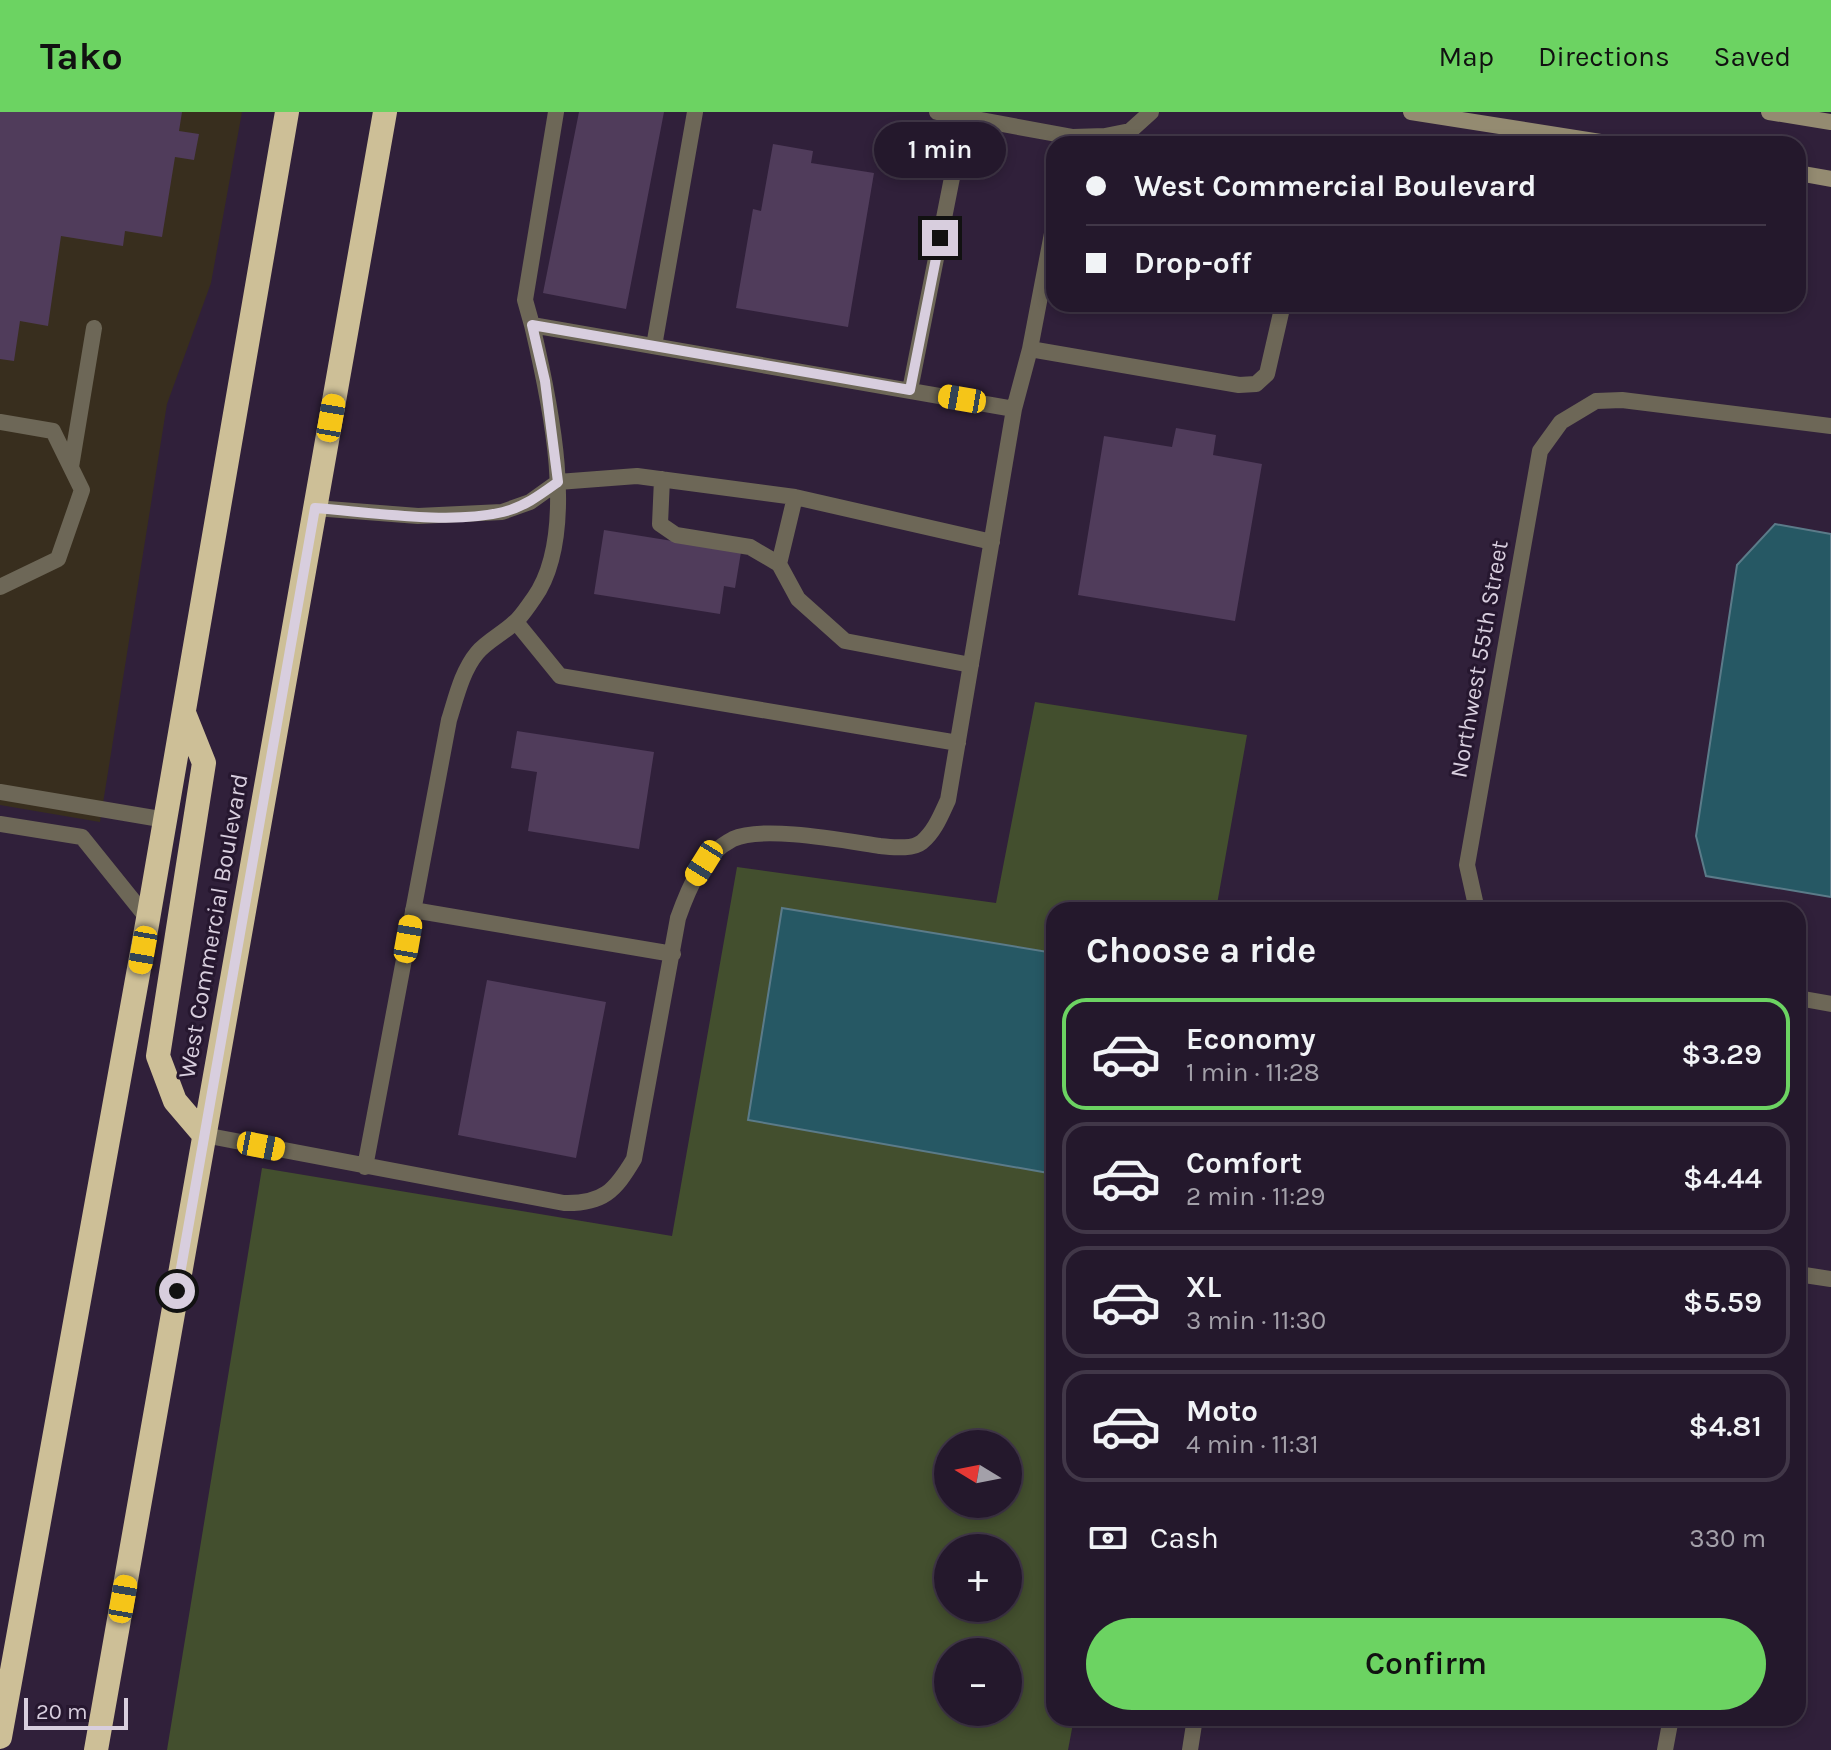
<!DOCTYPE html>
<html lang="en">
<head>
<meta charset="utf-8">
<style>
	body { margin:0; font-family:Karla,sans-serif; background:#302538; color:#f1f3f6; height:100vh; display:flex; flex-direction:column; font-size:30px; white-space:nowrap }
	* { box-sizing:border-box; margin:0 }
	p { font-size:26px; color:#a3a0a9 }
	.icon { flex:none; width:44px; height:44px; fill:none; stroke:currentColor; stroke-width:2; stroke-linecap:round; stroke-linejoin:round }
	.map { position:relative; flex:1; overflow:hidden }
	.panel { position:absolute; left:1046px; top:790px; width:760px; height:824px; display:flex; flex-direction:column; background:#24182c; border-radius:24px; box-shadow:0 4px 12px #0003,0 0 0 2px #413748 }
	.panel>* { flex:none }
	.hud { position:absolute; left:1046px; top:24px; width:760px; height:176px; border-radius:24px; box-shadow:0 4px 12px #0003,0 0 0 2px #413748; display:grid; align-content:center; height:176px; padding:0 40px; background:#24182c }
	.needle { width:52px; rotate:280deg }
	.tools { position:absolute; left:934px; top:1318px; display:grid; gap:16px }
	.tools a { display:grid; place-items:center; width:88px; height:88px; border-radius:50%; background:#24182c; box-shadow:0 4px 12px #0003,0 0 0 2px #413748; font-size:40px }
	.scale { position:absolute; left:24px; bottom:20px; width:104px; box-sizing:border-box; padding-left:8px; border:4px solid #d8cede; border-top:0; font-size:22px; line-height:28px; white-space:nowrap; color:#d8cede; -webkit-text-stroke:6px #26172f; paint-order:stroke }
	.end { position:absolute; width:36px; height:36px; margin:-18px; border:10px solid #d8cede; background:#111; box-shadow:0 0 0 4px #111 }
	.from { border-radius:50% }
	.bubble { position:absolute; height:56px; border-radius:28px; background:#24182c; box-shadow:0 4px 12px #0003,0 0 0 2px #413748; font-size:26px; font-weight:600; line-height:56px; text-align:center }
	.car { position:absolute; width:24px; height:48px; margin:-24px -12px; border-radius:10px; box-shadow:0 0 6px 2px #0007; background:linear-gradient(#f5c518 24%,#345 0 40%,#f5c518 0 76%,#345 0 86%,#f5c518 0) }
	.hud b { display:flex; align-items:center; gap:28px; height:76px; font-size:30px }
	.hud b+b { border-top:2px solid #413748 }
	.hud i { width:20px; height:20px; background:#f1f3f6 }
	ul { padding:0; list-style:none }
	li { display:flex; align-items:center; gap:24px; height:112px; margin:0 16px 12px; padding:0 24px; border:4px solid #413748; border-radius:24px }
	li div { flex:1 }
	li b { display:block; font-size:30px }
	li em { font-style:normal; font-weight:600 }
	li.on { border-color:#6cd362 }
	li>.icon { width:72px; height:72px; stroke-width:1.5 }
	h2 { padding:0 40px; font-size:36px; line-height:96px }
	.pay { display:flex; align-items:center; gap:20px; height:88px; padding:0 40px; font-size:30px }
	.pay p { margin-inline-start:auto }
	.cta { display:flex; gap:16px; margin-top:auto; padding:16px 40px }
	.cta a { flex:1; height:92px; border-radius:48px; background:#6cd362; color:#111; font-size:32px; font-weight:600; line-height:92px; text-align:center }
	header { display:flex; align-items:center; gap:48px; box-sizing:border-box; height:112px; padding:0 40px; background:#6cd362; color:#111 }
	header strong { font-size:38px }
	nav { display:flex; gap:44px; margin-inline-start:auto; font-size:28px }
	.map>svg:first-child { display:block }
	.education { fill:#382e1e }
	.green { fill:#434f2e; fill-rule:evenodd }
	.water { fill:#265864; stroke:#5b7b89; stroke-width:2 }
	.building { fill:#503c5b }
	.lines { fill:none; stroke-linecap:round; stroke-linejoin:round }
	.lane { stroke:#6d6757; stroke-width:16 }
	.street { stroke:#6d6757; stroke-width:16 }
	.secondary { stroke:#948b71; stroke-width:16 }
	.highway { stroke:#cdbf97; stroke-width:24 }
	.route { stroke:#d8cede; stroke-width:10 }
	.labels { text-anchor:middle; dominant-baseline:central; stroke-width:6; stroke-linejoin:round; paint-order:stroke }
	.street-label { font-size:24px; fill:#d8cede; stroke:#26172f }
</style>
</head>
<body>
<header>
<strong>Tako</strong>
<nav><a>Map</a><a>Directions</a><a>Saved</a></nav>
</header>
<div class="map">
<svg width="1831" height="1638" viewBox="0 0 1831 1638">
	<rect width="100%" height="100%" fill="#30203a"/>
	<path class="education" d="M0,0H242L211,171L167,292L100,710L0,693Z"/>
	<path class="green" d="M1035,590L1247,623L1216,798H1054V1606H1074L1068,1638H167L262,1056L672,1124L737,755L996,791ZM948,1332H1008V1392H948ZM948,1436H1008V1496H948ZM948,1540H1008V1600H948Z"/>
	<path class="water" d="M1775,412L1831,422V785L1706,764L1696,724L1737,453Z
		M782,796L1054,841V1062L748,1008Z"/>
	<path class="building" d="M0,0H182L179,19L199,22L194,48L175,45L162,125L125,119L123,134L61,124L48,214L20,209L14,249L0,247Z
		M579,0H664L626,197L543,181Z
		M773,32L813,39L811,51L874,61L848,215L736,196L753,97L761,99Z
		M1176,316L1216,323L1213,343L1262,352L1235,509L1078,483L1104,324L1172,335Z
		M604,418L741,440L735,476L724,474L720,502L594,482Z
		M517,619L654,640L639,737L528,719L537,660L511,656Z
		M487,868L606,890L576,1046L458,1023Z"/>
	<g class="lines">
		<path class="lane" d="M556,0L525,188L532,213L1014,297
			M937,0L1073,25
			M1071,32L1073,25L1105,24L1130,19L1151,0
			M654,234L695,0
			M1030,237L1239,273L1256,272L1267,262L1283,192
			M910,278L964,5
			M0,310L53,319L82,378L58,447L0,475
			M71,355L94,216
			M662,367L660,412L676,423L750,435L779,452L798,487L845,529L971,553
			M315,396L418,404L502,400L530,390L558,370L637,364L795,385L992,430
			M779,452L795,385
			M516,510L560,564L958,631
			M0,680L166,708
			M0,712L82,725L148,807
			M413,798L673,842
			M204,1023L564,1091C603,1092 615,1079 634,1047L678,806C689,775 702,743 733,727C763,713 846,729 880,734C893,735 912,738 922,730C935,719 941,703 948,688L1014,297L1030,237L1054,111
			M365,1055L449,608C456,586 462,559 477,541C487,529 504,521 515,510C522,504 528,494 534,486C580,421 549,285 532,213
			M1798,1162L1831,1167
			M1190,1638L1195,1606"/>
		<path class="street" d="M1477,798L1467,753L1540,339L1561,310L1596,289L1622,288L1831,314
			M1798,886L1831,892
			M1665,1638L1671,1606"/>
		<path class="secondary" d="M1411,0L1613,32
			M1769,0L1831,10
			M1798,61L1831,67"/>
		<path class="highway" d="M184,601L204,651L158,944L175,989L204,1023
			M0,1625L148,807L287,0
			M96,1638L385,0"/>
	</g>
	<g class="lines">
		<path class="route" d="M177,1179L315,396C369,400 451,413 503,400C524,395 540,383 558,370L545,269L532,213L910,278L940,126"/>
	</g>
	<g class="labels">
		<g class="street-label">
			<text transform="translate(1479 547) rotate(-80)">Northwest 55th Street</text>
			<text transform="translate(213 814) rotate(-80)">West Commercial Boulevard</text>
		</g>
	</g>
</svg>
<div class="tools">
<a><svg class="needle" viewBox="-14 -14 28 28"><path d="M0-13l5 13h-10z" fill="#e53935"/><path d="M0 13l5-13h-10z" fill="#a3a0a9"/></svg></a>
<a>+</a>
<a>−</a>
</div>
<div class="scale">20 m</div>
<i class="end from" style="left:177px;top:1179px"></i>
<i class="end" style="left:940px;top:126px"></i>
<div class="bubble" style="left:874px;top:10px;width:132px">1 min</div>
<i class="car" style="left:962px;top:287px;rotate:280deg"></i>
<i class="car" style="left:331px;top:306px;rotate:10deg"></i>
<i class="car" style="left:704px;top:751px;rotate:212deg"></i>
<i class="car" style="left:408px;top:827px;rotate:10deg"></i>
<i class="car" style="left:143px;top:838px;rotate:190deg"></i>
<i class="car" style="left:261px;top:1034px;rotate:101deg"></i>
<i class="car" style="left:123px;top:1487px;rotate:10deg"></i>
<div class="hud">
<b><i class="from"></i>West Commercial Boulevard</b>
<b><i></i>Drop-off</b>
</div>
<section class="panel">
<h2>Choose a ride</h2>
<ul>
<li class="on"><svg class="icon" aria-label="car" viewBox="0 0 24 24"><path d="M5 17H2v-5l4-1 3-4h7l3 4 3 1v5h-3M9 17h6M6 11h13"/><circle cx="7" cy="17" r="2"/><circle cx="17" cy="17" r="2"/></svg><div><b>Economy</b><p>1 min · 11:28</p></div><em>$3.29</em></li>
<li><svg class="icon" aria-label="car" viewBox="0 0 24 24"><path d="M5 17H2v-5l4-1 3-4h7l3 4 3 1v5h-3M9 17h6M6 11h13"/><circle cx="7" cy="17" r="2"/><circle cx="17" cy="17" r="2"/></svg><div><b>Comfort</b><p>2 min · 11:29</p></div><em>$4.44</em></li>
<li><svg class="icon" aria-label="car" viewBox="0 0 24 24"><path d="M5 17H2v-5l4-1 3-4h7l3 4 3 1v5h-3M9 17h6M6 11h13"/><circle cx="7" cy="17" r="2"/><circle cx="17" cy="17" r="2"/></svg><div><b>XL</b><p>3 min · 11:30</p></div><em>$5.59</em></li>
<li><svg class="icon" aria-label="car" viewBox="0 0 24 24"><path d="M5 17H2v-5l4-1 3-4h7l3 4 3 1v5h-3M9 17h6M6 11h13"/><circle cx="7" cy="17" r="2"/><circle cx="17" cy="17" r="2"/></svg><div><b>Moto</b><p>4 min · 11:31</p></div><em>$4.81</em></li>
</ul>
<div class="pay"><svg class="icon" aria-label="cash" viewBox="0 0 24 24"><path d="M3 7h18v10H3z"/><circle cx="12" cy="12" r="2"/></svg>Cash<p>330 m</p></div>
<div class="cta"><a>Confirm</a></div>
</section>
</div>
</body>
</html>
